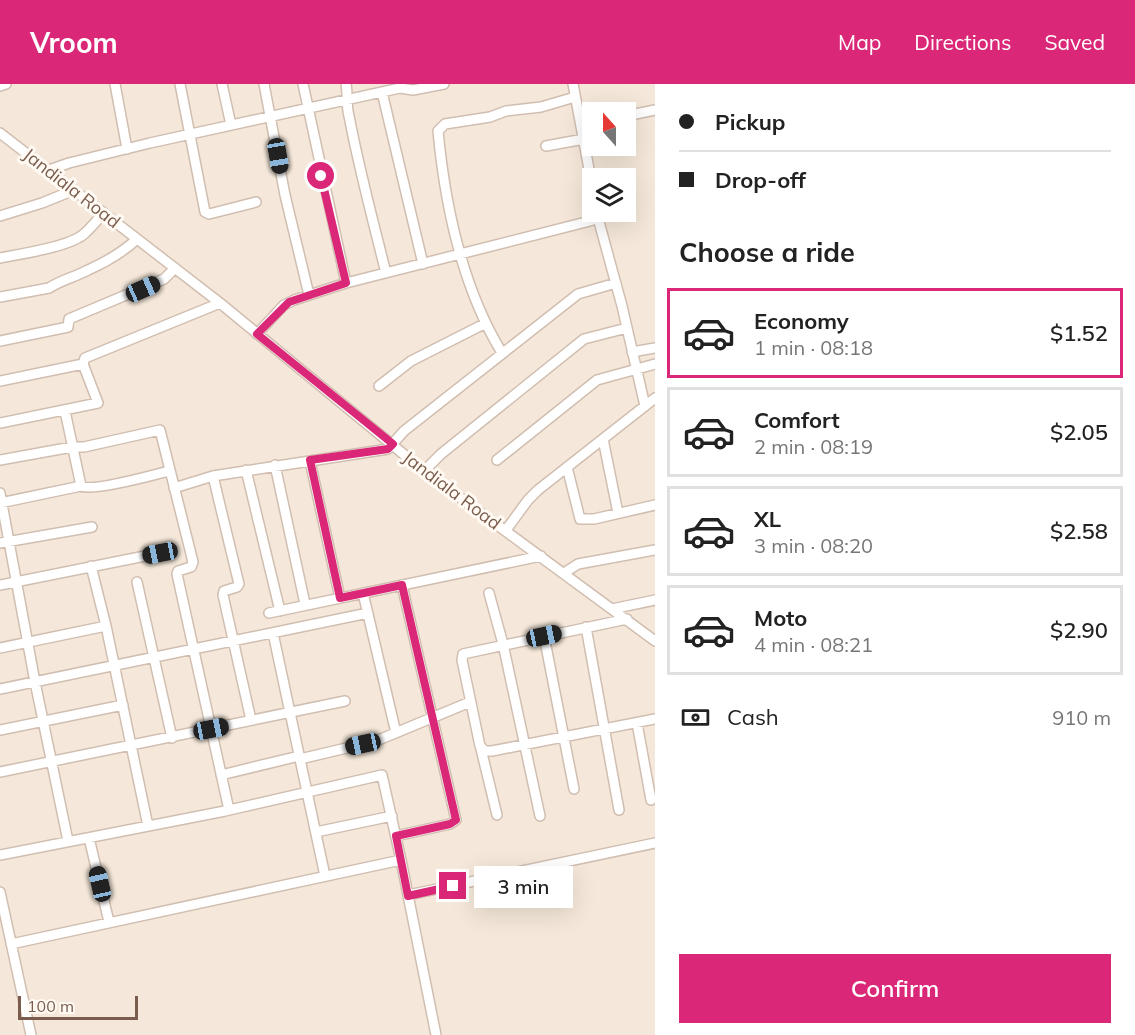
<!DOCTYPE html>
<html lang="en">
<head>
<meta charset="utf-8">
<style>
	body { margin:0; font-family:Mulish,sans-serif; background:#f6f6f6; color:#222; height:100vh; display:flex; flex-direction:column; font-size:22px; white-space:nowrap }
	* { box-sizing:border-box; margin:0 }
	p { font-size:20px; color:#767676 }
	.icon { flex:none; width:33px; height:33px; fill:none; stroke:currentColor; stroke-width:2; stroke-linecap:round; stroke-linejoin:round }
	.map { position:relative; flex:1; overflow:hidden }
	.details { display:flex; flex-direction:column; background:#fff; width:480px }
	.details>* { flex:none }
	.banner { display:grid; align-content:center; height:132px; padding:0 24px; background:#fff }
	.needle { width:39px; rotate:339deg }
	.fabs { position:absolute; left:582px; top:18px; display:grid; gap:12px }
	.fabs a { display:grid; place-items:center; width:54px; height:54px; border-radius:0px; background:#fff; box-shadow:0 6px 24px #0002; font-size:30px }
	.scale { position:absolute; left:18px; bottom:15px; width:120px; box-sizing:border-box; padding-left:6px; border:3px solid #7a5c4d; border-top:0; font-size:16px; line-height:21px; white-space:nowrap; color:#7a5c4d; -webkit-text-stroke:4px #fffaf3; paint-order:stroke }
	.end { position:absolute; width:27px; height:27px; margin:-14px; border:8px solid #db2777; background:#fff; box-shadow:0 0 0 3px #fff }
	.from { border-radius:50% }
	.bubble { position:absolute; height:42px; border-radius:0px; background:#fff; box-shadow:0 6px 24px #0002; font-size:20px; font-weight:600; line-height:42px; text-align:center }
	.car { position:absolute; width:18px; height:36px; margin:-18px -9px; border-radius:8px; box-shadow:0 0 4px 2px #0007; background:linear-gradient(#222 24%,#8ab4d8 0 40%,#222 0 76%,#8ab4d8 0 86%,#222 0) }
	.banner b { display:flex; align-items:center; gap:21px; height:57px; font-size:22px }
	.banner b+b { border-top:2px solid #e0e0e0 }
	.banner i { width:15px; height:15px; background:#222 }
	ul { padding:0; list-style:none }
	li { display:flex; align-items:center; gap:18px; height:90px; margin:0 12px 9px; padding:0 12px; border:3px solid #e0e0e0; border-radius:0px }
	li div { flex:1 }
	li b { display:block; font-size:22px }
	li em { font-style:normal; font-weight:600 }
	li.on { border-color:#db2777 }
	li>.icon { width:54px; height:54px; stroke-width:1.5 }
	h2 { padding:0 24px; font-size:27px; line-height:72px }
	.pay { display:flex; align-items:center; gap:15px; height:66px; padding:0 24px; font-size:22px }
	.pay p { margin-inline-start:auto }
	.cta { display:flex; gap:12px; margin-top:auto; padding:12px 24px }
	.cta a { flex:1; height:69px; border-radius:0px; background:#db2777; color:#fff; font-size:24px; font-weight:600; line-height:69px; text-align:center }
	header { display:flex; align-items:center; gap:36px; box-sizing:border-box; height:84px; padding:0 30px; background:#db2777; color:#fff }
	header strong { font-size:28px }
	nav { display:flex; gap:33px; margin-inline-start:auto; font-size:21px }
	main { display:flex; flex:1; min-height:0 }
	.map>svg:first-child { display:block }
	.residential { fill:#f5e8da; fill-rule:evenodd }
	.lines { fill:none; stroke-linecap:round; stroke-linejoin:round }
	.minor-casing { stroke:#d1beb0; stroke-width:12 }
	.minor { stroke:#fff; stroke-width:9 }
	.route { stroke:#db2777; stroke-width:8 }
	.labels { text-anchor:middle; dominant-baseline:central; stroke-width:6; stroke-linejoin:round; paint-order:stroke }
	.street-label { font-size:18px; fill:#7a5c4d; stroke:#fffaf3 }
</style>
</head>
<body>
<header>
<strong>Vroom</strong>
<nav><a>Map</a><a>Directions</a><a>Saved</a></nav>
</header>
<main>
<div class="map">
<svg width="655" height="951" viewBox="0 0 655 951">
	<rect width="100%" height="100%" fill="#fdf6ec"/>
	<path class="residential" d="M0,0H655V951H0ZM592,28H626V62H592ZM592,94H626V128H592Z"/>
	<g class="lines">
		<g class="minor-casing">
			<path id="minor" d="M115,0L127,65
				M180,0L205,128L209,130L256,118
				M222,0L231,41
				M264,0L285,111L309,211
				M303,0L346,199
				M346,0C348,11 346,21 349,32C359,85 373,137 386,189
				M573,0L592,101
				M0,2L6,0
				M382,8L423,180
				M626,32L655,26
				M0,49L220,219L424,387L655,557
				M546,62L584,55
				M49,86L69,79L150,59L400,4L413,6L444,0
				M0,132L42,119L74,106
				M598,134L622,222L645,322
				M0,174C20,170 69,163 84,150C91,144 97,136 104,129
				M0,213L49,204C61,196 75,193 88,186C106,178 123,168 137,155
				M257,250L284,221L294,216L346,199L590,137L598,134L597,128
				M0,257L68,243L69,235L164,195L175,184
				M632,268L655,264
				M502,269C463,205 445,121 438,47L445,40L490,33L506,27L541,23L575,13
				M0,297L83,280L85,274L90,272L220,219
				M379,302L411,277L486,239
				M65,327L81,402
				M0,339L98,319L83,280
				M603,355L618,429
				M0,376L72,363H84L160,346L193,478L191,483L178,487L177,490L229,726
				M497,376L597,296L655,280
				M310,377L340,514
				M275,381L305,520
				M567,383L580,435H594L655,421
				M246,386L280,527
				M424,387L441,370L584,255L627,244
				M213,392L239,500L237,503L224,507L223,511L251,636
				M174,404L213,392L388,365L404,347L578,210L616,199
				M0,409L35,598L68,757
				M0,419L81,402C91,408 154,391 169,387
				M506,446L528,416L538,406L655,314
				M0,459L92,443
				M91,482L106,542L148,742
				M564,489L578,480L655,466
				M137,498L172,654
				M0,501L160,469
				M363,509L396,649
				M489,509L503,560L540,732
				M612,525L655,516
				M269,529L541,472
				M627,535L463,570L462,576L480,662L485,667H492L655,635
				M586,543L619,726
				M273,549L325,792
				M544,552L574,705
				M0,564L106,542
				M0,605L368,529
				M637,639L651,716
				M0,646L123,621
				M481,665L497,731
				M300,675L376,657L470,618
				M0,688L345,617
				M221,691L299,672
				M316,748L392,732
				M396,752L450,740L456,736L402,501
				M89,754L109,838
				M0,771L225,727L382,691L401,776L436,951
				M0,808L31,951
				M408,811L655,759
				M11,860L401,776"/>
		</g>
		<use href="#minor" class="minor"/>
	</g>
	<g class="lines">
		<path class="route" d="M321,92L346,199L289,218L257,250L393,360L388,365L310,376L340,514L402,501L456,736L450,740L396,752L408,812L453,802"/>
	</g>
	<g class="labels">
		<g class="street-label">
			<text transform="translate(72 104) rotate(38)">Jandiala Road</text>
			<text transform="translate(452 406) rotate(37)">Jandiala Road</text>
		</g>
	</g>
</svg>
<div class="fabs">
<a><svg class="needle" viewBox="-14 -14 28 28"><path d="M0-13l5 13h-10z" fill="#e53935"/><path d="M0 13l5-13h-10z" fill="#767676"/></svg></a>
<a><svg class="icon" aria-label="layers" viewBox="0 0 24 24"><path d="M12 4l9 5-9 5-9-5zM3 14l9 5 9-5"/></svg></a>
</div>
<div class="scale">100 m</div>
<i class="end from" style="left:321px;top:92px"></i>
<i class="end" style="left:453px;top:802px"></i>
<div class="bubble" style="left:474px;top:782px;width:99px">3 min</div>
<i class="car" style="left:278px;top:72px;rotate:170deg"></i>
<i class="car" style="left:143px;top:205px;rotate:66deg"></i>
<i class="car" style="left:160px;top:469px;rotate:259deg"></i>
<i class="car" style="left:544px;top:552px;rotate:78deg"></i>
<i class="car" style="left:211px;top:645px;rotate:79deg"></i>
<i class="car" style="left:363px;top:660px;rotate:258deg"></i>
<i class="car" style="left:100px;top:800px;rotate:347deg"></i>
</div>
<section class="details">
<div class="banner">
<b><i class="from"></i>Pickup</b>
<b><i></i>Drop-off</b>
</div>
<h2>Choose a ride</h2>
<ul>
<li class="on"><svg class="icon" aria-label="car" viewBox="0 0 24 24"><path d="M5 17H2v-5l4-1 3-4h7l3 4 3 1v5h-3M9 17h6M6 11h13"/><circle cx="7" cy="17" r="2"/><circle cx="17" cy="17" r="2"/></svg><div><b>Economy</b><p>1 min · 08:18</p></div><em>$1.52</em></li>
<li><svg class="icon" aria-label="car" viewBox="0 0 24 24"><path d="M5 17H2v-5l4-1 3-4h7l3 4 3 1v5h-3M9 17h6M6 11h13"/><circle cx="7" cy="17" r="2"/><circle cx="17" cy="17" r="2"/></svg><div><b>Comfort</b><p>2 min · 08:19</p></div><em>$2.05</em></li>
<li><svg class="icon" aria-label="car" viewBox="0 0 24 24"><path d="M5 17H2v-5l4-1 3-4h7l3 4 3 1v5h-3M9 17h6M6 11h13"/><circle cx="7" cy="17" r="2"/><circle cx="17" cy="17" r="2"/></svg><div><b>XL</b><p>3 min · 08:20</p></div><em>$2.58</em></li>
<li><svg class="icon" aria-label="car" viewBox="0 0 24 24"><path d="M5 17H2v-5l4-1 3-4h7l3 4 3 1v5h-3M9 17h6M6 11h13"/><circle cx="7" cy="17" r="2"/><circle cx="17" cy="17" r="2"/></svg><div><b>Moto</b><p>4 min · 08:21</p></div><em>$2.90</em></li>
</ul>
<div class="pay"><svg class="icon" aria-label="cash" viewBox="0 0 24 24"><path d="M3 7h18v10H3z"/><circle cx="12" cy="12" r="2"/></svg>Cash<p>910 m</p></div>
<div class="cta"><a>Confirm</a></div>
</section>
</main>
</body>
</html>
